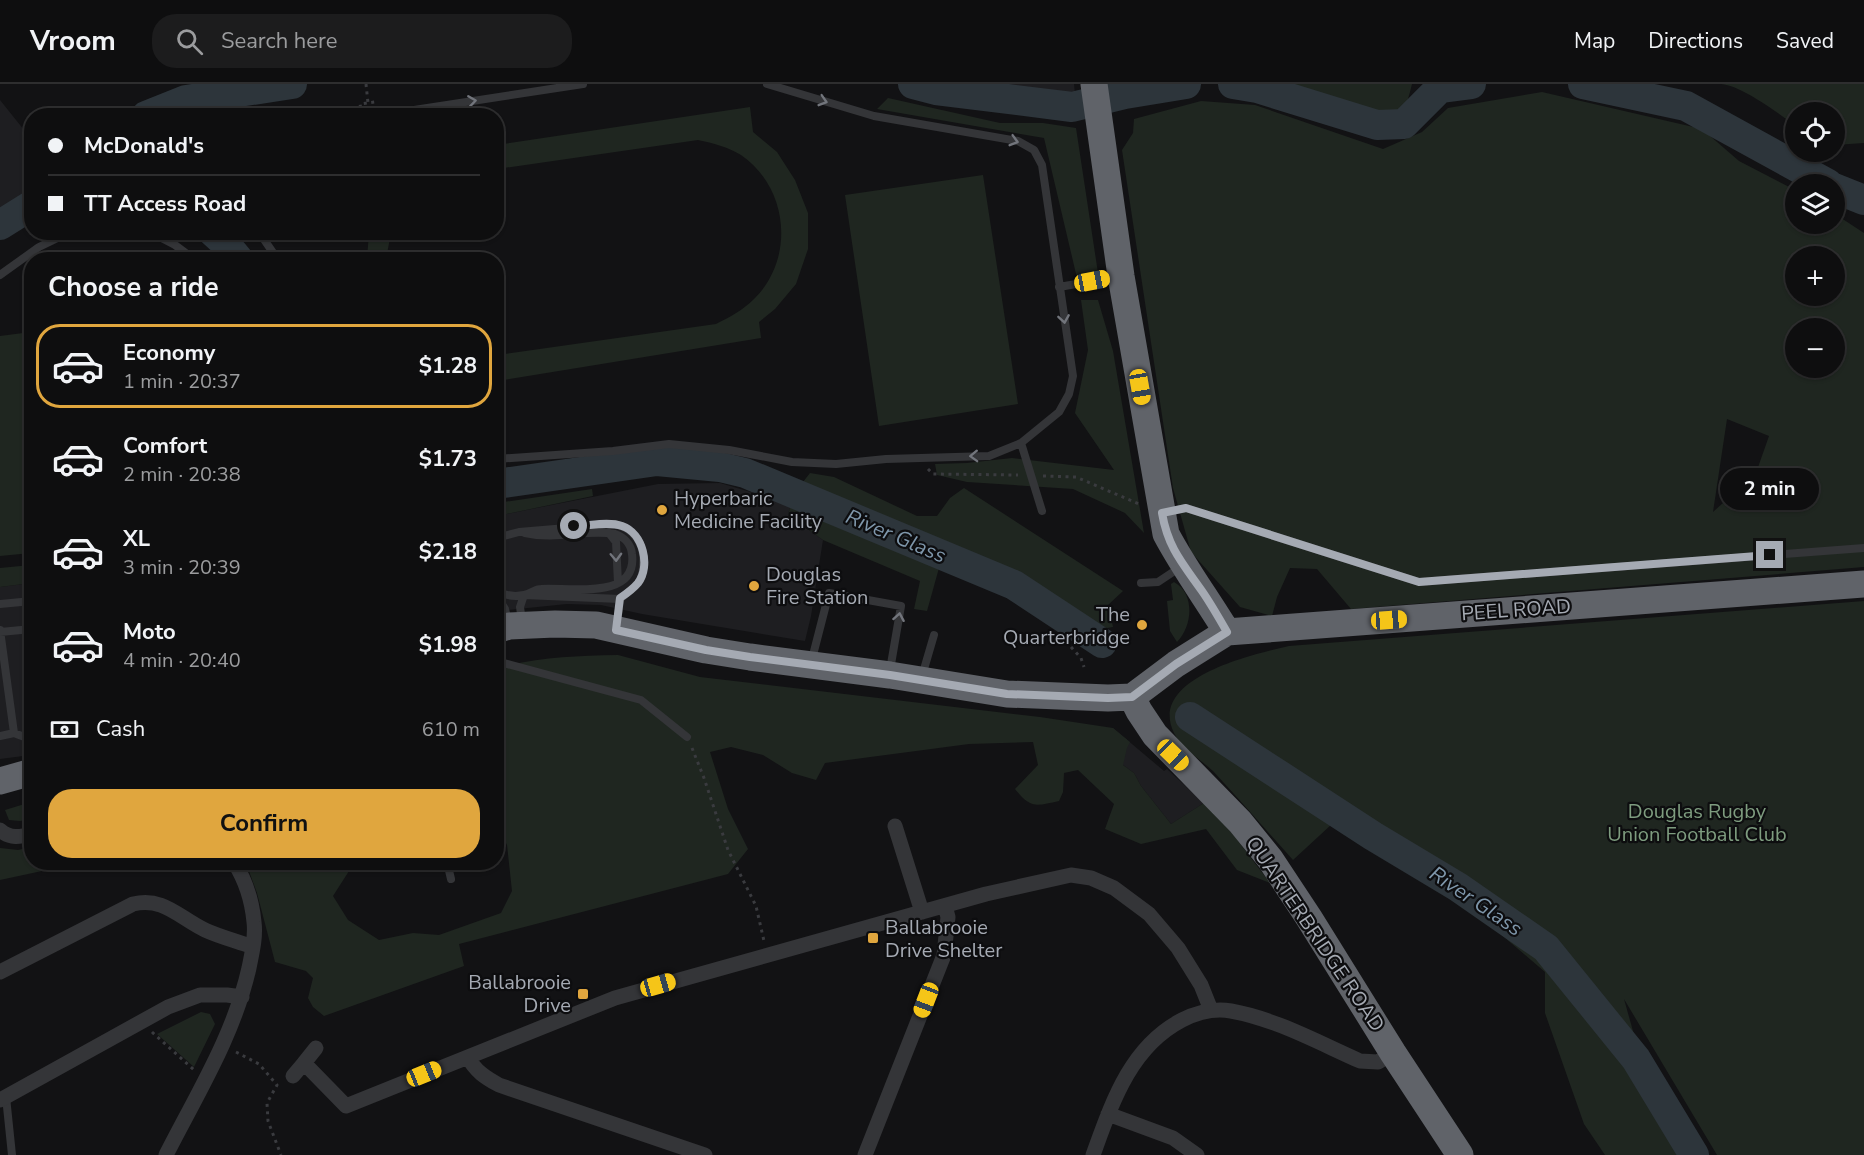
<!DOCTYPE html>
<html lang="en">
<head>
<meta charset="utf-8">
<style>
	body { margin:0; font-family:"Nunito Sans",sans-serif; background:#1c1c1d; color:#f1f3f6; height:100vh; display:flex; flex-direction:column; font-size:22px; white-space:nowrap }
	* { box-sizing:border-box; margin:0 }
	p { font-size:20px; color:#9b9c9e }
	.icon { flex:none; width:33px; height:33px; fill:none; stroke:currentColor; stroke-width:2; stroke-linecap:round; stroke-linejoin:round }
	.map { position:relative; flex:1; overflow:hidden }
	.panel { position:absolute; left:24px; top:168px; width:480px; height:618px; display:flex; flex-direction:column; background:#0e0e0f; border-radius:24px; box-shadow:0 2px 4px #0004,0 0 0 2px #2e2e2f }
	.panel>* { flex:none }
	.guide { position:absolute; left:24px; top:24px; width:480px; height:132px; border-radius:24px; box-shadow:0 2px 4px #0004,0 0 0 2px #2e2e2f; display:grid; align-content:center; height:132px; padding:0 24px; background:#0e0e0f }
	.buttons { position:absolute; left:1785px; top:18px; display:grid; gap:12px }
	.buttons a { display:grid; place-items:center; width:60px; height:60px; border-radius:50%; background:#0e0e0f; box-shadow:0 2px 4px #0004,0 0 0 2px #2e2e2f; font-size:30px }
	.end { position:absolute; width:27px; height:27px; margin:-14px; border:8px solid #a5aab3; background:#111; box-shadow:0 0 0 3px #111 }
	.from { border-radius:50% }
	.bubble { position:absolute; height:42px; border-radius:21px; background:#0e0e0f; box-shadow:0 2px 4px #0004,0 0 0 2px #2e2e2f; font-size:20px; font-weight:700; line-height:42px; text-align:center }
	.car { position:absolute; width:18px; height:36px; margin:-18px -9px; border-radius:8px; box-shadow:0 0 4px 2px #0007; background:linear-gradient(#f5c518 24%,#345 0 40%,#f5c518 0 76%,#345 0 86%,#f5c518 0) }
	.guide b { display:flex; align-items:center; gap:21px; height:57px; font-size:22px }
	.guide b+b { border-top:2px solid #2e2e2f }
	.guide i { width:15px; height:15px; background:#f1f3f6 }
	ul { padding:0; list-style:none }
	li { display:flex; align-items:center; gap:18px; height:84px; margin:0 12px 9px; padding:0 12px; border:3px solid transparent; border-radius:24px }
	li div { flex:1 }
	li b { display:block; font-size:22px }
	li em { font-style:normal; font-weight:700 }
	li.selected { border-color:#e0a63e }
	li>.icon { width:54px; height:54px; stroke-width:1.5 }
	h2 { padding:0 24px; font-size:27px; line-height:72px }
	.pay { display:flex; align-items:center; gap:15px; height:66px; padding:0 24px; font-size:22px }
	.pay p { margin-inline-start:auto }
	.button { display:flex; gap:12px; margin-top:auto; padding:12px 24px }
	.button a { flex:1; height:69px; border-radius:24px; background:#e0a63e; color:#111; font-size:24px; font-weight:700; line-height:69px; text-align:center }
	header { display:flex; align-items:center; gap:36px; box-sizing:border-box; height:84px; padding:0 30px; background:#0e0e0f; border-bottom:2px solid #2e2e2f }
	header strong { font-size:28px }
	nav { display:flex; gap:33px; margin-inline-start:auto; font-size:21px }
	.search { width:420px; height:54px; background:#1c1c1d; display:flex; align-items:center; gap:15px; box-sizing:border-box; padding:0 21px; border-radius:24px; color:#9b9c9e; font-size:22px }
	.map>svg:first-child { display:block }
	.built { fill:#1e1e21 }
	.green { fill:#1f2620; fill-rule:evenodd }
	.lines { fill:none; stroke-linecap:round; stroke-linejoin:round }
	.river { stroke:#2d353b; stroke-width:30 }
	.path { stroke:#3a3b3f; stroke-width:3; stroke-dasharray:3 4.5; stroke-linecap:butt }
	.lane { stroke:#343538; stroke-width:8 }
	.street { stroke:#343538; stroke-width:15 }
	.highway { stroke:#606369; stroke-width:27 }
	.oneway { stroke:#72757c }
	.route { stroke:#a5aab3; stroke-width:8 }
	.poi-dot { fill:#e0a63e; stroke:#0d0d0f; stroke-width:2 }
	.labels { text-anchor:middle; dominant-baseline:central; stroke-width:4.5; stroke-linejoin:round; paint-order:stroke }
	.poi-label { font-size:20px; fill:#a5aab3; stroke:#0d0d0f; text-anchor:start }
	.street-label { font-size:20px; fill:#a5aab3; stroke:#0d0d0f }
	.park-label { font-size:20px; fill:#7e9c7f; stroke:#0d0d0f }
	.water-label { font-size:21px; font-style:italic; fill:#7f97ab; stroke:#0d0d0f }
</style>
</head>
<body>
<header>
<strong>Vroom</strong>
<div class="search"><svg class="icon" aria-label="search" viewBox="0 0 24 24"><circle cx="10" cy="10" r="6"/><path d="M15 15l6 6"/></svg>Search here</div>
<nav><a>Map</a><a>Directions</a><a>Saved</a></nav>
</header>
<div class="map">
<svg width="1864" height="1071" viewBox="0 0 1864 1071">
	<rect width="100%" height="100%" fill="#121214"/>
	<path class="built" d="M964,0H1074L1075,10Z
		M0,16L32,56L31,109L0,130Z
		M720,399L791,420L788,431L823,456L811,532L805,557L642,530L601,521L567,520L497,527L496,432L658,400Z
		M31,499V671L0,675V503Z
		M1113,644L1164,687L1167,685L1204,719L1171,740L1141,702L1134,689L1104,667Z"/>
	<path class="green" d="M1267,0H1412C1409,12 1407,25 1394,31C1375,39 1291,7 1267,0Z
		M1721,0H1864V59L1835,61L1834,28H1796L1795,41C1777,29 1743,2 1721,0Z
		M1542,8L1702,45L1739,77L1795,106L1796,140H1834L1835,130L1864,149V483L1351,525L1317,485L1290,484L1277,513L1272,532L1240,523L1191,468L1173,404L1122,66L1133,49L1134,35L1201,17L1255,21L1383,65L1422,48L1448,24ZM1796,172H1834V212H1796ZM1796,244H1834V284H1796ZM1727,335L1769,352L1756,389L1713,428Z
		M888,14L1000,39H1043L1076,44L1098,189L1077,194L1044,54L877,25Z
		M750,23L753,48L777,68L795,96L808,129V165L796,200L775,225L759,238L761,254L497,297V271L716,240C730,233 743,226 754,215C795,175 789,104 741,71C728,63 713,59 698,56L497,85V61Z
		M983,91L1018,320L879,342L845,111Z
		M369,149H391L386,175H367Z
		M1081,216H1098L1113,267L1144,449L1125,429L1073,405L967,398L937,391L935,380L967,379L1012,374L1114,386L1075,329L1088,266Z
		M31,248V469L0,472V252Z
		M810,389L834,393L917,432H937L950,414L964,404L1123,507L1108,521L1113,543L1095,546L1014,492L803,398Z
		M592,405L593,412L497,432V419Z
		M791,420L939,484L927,527L914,525L920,497L823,456L788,431Z
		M31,481V499L0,503V484Z
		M1174,498C1196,510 1192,543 1177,558L1170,547L1167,517L1173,516L1171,500Z
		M1864,517V1071H1717L1624,915L1658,1036L1677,1071H1605L1584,1040L1545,929V888L1376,744L1332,740L1293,776C1266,746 1240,716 1213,687C1200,675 1182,665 1174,649C1147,594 1254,570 1289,562Z
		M618,571L700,593L1040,633L1113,644L1130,658L1127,664L1123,681L1134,689L1141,702L1171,740L1204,719L1232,749L1270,799L1237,786L1206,745L1141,760L1105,745L1114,720L1078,686L1064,689L1063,708L1059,717C1036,722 1031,725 1015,705L1038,681L1033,658L969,660L825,679L816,696L792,689L763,671L731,663L710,668L728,725L748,765L728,790L459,860L464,882L324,932L313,923L308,914L313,894L306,887L275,878L257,809L246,779H375L349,787L333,812L348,836L379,856L413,849L439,851L501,829L512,807L507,761L497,742V584C540,573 574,572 618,571Z
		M31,718V735L20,737L9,736L5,726Z
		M31,763L32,778L59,779L42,787L0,796V764L18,766Z
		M201,928L210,930L215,940L194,983L157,950Z"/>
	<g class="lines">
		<path class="river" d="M913,0L936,6L1072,23L1125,10L1186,0
			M1233,0L1257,4L1377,41L1404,40L1440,4L1471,0
			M1583,0L1686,22L1828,100
			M146,32L186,16L292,0
			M1834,104L1864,116
			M0,141L32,121
			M213,148L225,159L239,176
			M496,400L657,377L720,383L745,389L1014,501L1102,559
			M1190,633L1373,752L1458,803L1546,864L1636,975L1694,1071"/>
		<path class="path" d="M366,0L368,19
			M362,31L360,20L375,18
			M928,385L933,390L1018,391
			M1043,392L1076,393L1139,420
			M1071,563L1081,574L1084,583
			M692,664L704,694L728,766L756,822L764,857
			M152,948L194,986
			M236,968L259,980L277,1001L267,1019L268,1037L281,1071"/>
		<path class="lane" d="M375,32L583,0
			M150,148L175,161L195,176
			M259,148L278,176
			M0,191L39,163L70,148
			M1059,203L1116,193
			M1021,359L1042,427
			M496,375L613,367L669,360L729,366L792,378L836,380L886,375L989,372L1021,359L1059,328L1069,310L1073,292L1042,81L1034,66L1018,57L874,32L767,0
			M1167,428L1186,424L1419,498L1864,464
			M609,449L616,458L618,499
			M496,454L519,448L614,440C635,444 645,461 643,481C643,487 642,494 638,499C633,505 626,510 620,515L524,511L520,523L522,537
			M1141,499L1158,498L1179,484
			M496,507C504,511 515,513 524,511C530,510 535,505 541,505C569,503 638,517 632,470C631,460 624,453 615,450C586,445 557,456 525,449
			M496,511L505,525L508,538
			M0,520L32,517
			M617,540L620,515
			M0,546L14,649
			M0,548L32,545
			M812,575L829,509L901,522L890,586
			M496,577L641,616L687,653
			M922,592L934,551
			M0,652L14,649L27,654L32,653
			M447,778L451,795
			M6,1013L12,1071"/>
		<path class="street" d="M895,742L922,828
			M0,746C10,755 20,753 32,750
			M0,888L133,820C164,813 178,833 205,846C220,853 237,857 253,863
			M468,973C475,987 486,994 499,1001L705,1071
			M304,979L316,964
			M293,992L304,979L346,1022L615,914L986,810L1071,791L1091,794L1114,804L1149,830L1178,864L1201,901L1211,926
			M0,1016L168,923L200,911H227L242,913
			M1108,1030L1173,1054L1197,1071
			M166,1071C197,1010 234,951 249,884C252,869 256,853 254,838C252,816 246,797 234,778
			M865,1071L944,871L948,833L945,822
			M1093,1071C1112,1019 1130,963 1182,936C1198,928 1214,924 1231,927C1276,935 1319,959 1360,977L1378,978L1393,969"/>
		<path class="highway" d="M1094,0L1121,192L1166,450C1184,484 1207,515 1227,548
			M496,546L509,542L555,540L596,541L706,566L750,573L890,591L1007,610L1108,614L1132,613L1176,580L1227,548L1864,500
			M1132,613L1139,627L1155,651L1240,738L1270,775L1309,834L1393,969L1460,1071
			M0,697L32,688"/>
	</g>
	<defs><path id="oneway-chevron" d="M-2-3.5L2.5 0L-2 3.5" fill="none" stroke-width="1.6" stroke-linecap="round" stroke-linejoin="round" transform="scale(1.5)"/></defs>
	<g class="oneway">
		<use href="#oneway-chevron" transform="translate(472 17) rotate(-8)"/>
		<use href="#oneway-chevron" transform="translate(823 17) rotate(17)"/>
		<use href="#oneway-chevron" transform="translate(1014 57) rotate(16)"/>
		<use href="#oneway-chevron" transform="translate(1064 235) rotate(81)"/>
		<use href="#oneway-chevron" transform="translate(974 372) rotate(178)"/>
		<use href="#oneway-chevron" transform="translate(616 473) rotate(88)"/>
		<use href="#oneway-chevron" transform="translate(899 533) rotate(-80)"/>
	</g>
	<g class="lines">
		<path class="route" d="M574,442C589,442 608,437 622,442C643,449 651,482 638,499C633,505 626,510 620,514L616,546L706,566L750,573L890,591L1007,610L1108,614L1132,613L1176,580L1227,548C1219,534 1211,520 1202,507C1183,480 1168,464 1162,429L1186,424L1419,498L1770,471"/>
	</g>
	<g class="poi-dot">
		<circle cx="662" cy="426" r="6"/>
		<circle cx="754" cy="502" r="6"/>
		<circle cx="1142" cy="541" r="6"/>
		<rect x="867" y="848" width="12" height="12" rx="3"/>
		<rect x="577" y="904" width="12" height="12" rx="3"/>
	</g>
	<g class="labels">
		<g class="poi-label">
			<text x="674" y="414">Hyperbaric<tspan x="674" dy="23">Medicine Facility</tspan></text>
			<text x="766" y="490">Douglas<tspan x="766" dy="23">Fire Station</tspan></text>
			<text x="1130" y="530" text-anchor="end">The<tspan x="1130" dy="23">Quarterbridge</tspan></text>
			<text x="885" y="843">Ballabrooie<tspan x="885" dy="23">Drive Shelter</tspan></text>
			<text x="571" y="898" text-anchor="end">Ballabrooie<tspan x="571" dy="23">Drive</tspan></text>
		</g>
		<g class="street-label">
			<text transform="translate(1516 526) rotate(-4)">PEEL ROAD</text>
			<text transform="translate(1315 850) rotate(56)">QUARTERBRIDGE ROAD</text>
		</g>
		<g class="park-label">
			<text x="1697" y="727">Douglas Rugby<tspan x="1697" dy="23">Union Football Club</tspan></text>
		</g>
		<g class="water-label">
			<text transform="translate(896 452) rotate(23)">River Glass</text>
			<text transform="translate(1476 817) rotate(34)">River Glass</text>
		</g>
	</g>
</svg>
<div class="buttons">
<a><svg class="icon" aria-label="locate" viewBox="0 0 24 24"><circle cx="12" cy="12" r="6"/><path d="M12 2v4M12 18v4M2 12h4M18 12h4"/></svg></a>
<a><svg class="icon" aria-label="layers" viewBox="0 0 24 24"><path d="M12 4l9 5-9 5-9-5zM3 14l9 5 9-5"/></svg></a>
<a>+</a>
<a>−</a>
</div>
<i class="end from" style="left:574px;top:442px"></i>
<i class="end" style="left:1770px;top:471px"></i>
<div class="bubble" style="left:1720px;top:384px;width:99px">2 min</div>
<i class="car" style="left:1092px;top:197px;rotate:79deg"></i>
<i class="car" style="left:1140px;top:303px;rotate:170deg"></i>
<i class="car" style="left:1389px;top:536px;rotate:86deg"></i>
<i class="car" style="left:1173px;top:671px;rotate:134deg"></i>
<i class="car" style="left:658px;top:901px;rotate:74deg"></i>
<i class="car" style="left:926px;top:916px;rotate:201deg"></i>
<i class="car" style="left:424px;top:990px;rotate:68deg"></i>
<div class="guide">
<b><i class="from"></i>McDonald's</b>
<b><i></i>TT Access Road</b>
</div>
<section class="panel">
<h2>Choose a ride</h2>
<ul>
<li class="selected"><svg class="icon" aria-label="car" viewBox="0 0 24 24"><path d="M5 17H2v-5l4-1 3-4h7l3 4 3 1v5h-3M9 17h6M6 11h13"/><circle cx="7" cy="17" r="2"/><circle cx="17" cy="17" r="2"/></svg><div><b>Economy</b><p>1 min · 20:37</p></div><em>$1.28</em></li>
<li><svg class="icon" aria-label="car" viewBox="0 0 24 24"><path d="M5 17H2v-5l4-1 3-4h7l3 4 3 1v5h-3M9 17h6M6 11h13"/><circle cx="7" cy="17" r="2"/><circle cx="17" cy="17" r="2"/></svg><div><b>Comfort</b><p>2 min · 20:38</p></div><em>$1.73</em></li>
<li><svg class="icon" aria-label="car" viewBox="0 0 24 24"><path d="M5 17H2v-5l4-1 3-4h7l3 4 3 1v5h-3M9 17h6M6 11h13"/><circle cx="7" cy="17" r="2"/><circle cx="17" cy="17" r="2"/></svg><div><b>XL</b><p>3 min · 20:39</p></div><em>$2.18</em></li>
<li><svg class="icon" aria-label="car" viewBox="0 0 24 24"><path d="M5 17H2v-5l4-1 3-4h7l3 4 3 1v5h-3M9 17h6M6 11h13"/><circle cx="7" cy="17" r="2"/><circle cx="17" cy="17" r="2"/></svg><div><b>Moto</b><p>4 min · 20:40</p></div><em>$1.98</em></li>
</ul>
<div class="pay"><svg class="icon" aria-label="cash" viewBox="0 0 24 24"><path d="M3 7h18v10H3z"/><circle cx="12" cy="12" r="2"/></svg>Cash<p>610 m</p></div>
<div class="button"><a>Confirm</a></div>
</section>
</div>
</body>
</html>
